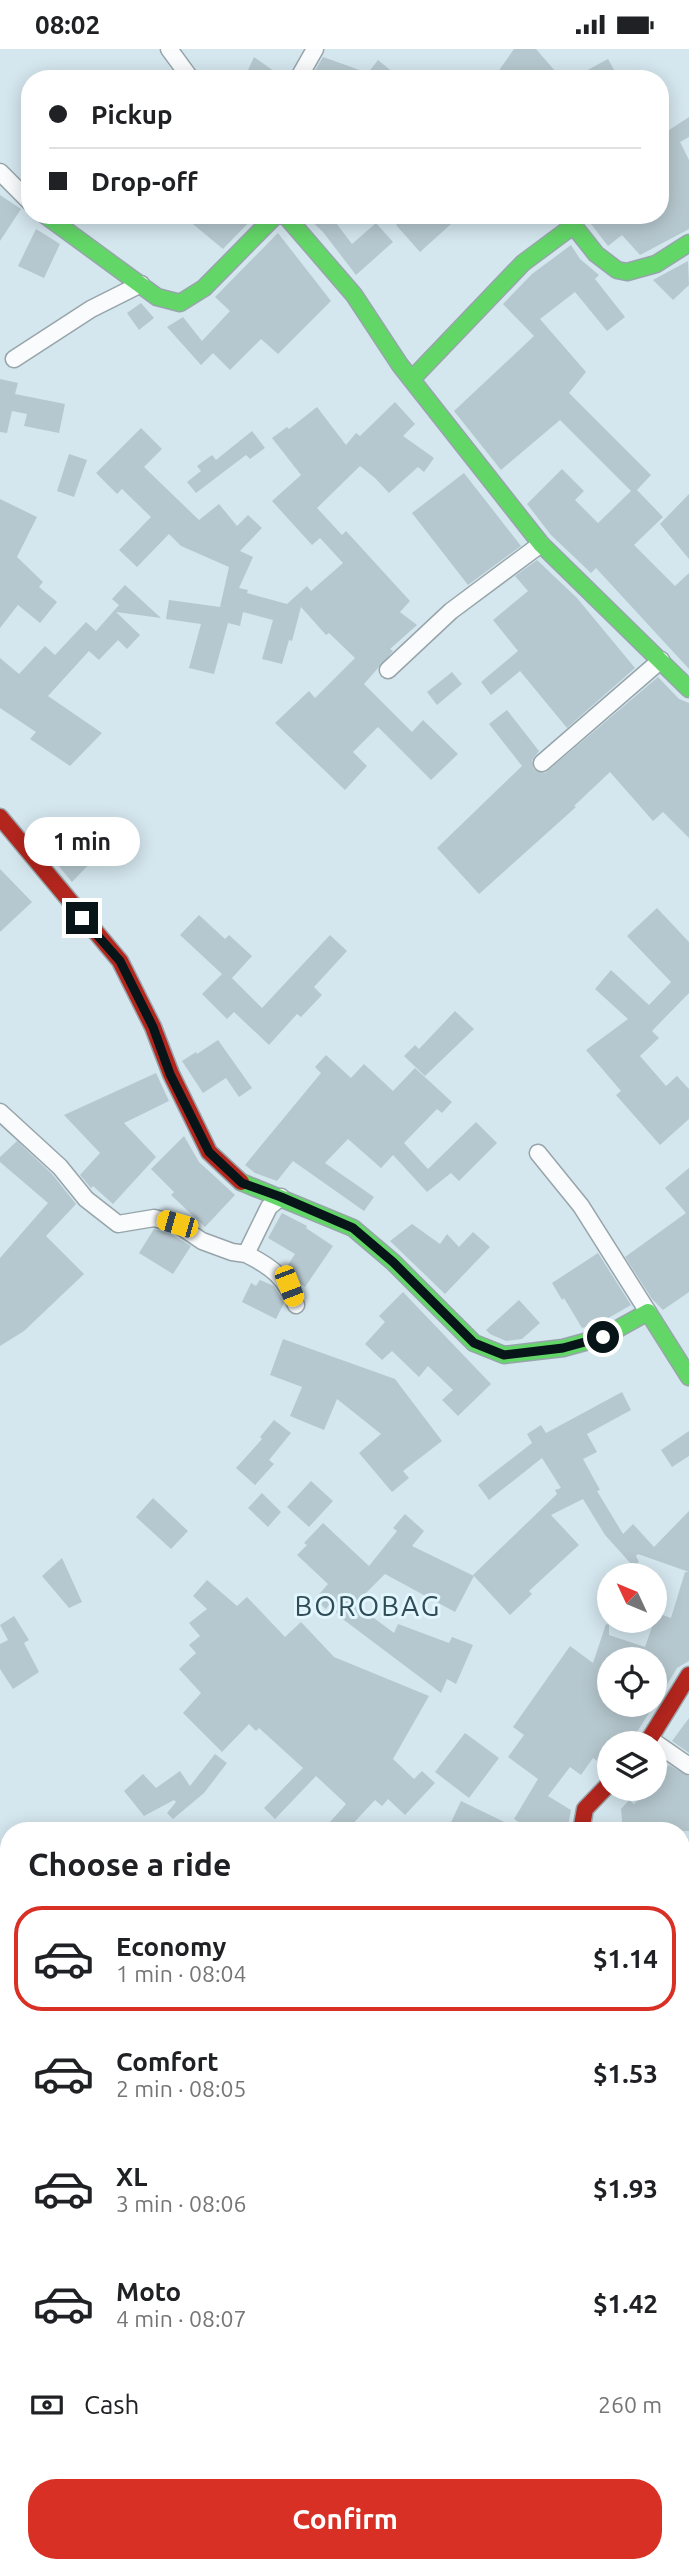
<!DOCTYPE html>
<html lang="en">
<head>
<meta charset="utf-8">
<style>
	body { margin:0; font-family:Ubuntu,sans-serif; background:#f6f6f6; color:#202124; height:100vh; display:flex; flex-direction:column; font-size:26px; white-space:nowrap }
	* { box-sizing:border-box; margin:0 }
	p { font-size:23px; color:#757577 }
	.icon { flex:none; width:38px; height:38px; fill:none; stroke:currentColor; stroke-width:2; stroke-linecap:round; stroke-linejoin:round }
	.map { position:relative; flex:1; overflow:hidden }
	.side { position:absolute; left:0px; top:1773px; width:690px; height:751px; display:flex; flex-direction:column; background:#fff; border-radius:28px 28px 0 0; box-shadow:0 4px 18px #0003 }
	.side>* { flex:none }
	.banner { position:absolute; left:21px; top:21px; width:648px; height:154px; border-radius:28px; box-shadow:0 4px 18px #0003; display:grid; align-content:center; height:154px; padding:0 28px; background:#fff }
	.needle { width:46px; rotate:314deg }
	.controls { position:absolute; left:597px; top:1514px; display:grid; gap:14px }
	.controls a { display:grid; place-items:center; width:70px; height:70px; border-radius:50%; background:#fff; box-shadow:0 4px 18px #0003; font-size:35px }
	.end { position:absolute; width:32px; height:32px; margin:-16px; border:9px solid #071418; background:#fff; box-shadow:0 0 0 4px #fff }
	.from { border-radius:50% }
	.bubble { position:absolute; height:49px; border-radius:24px; background:#fff; box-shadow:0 4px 18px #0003; font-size:23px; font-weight:700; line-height:49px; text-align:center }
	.car { position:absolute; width:21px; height:42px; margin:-21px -10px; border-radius:9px; box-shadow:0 0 5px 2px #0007; background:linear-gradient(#f5c518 24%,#345 0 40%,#f5c518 0 76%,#345 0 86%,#f5c518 0) }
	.banner b { display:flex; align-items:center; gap:24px; height:66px; font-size:26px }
	.banner b+b { border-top:2px solid #e0e0e0 }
	.banner i { width:18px; height:18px; background:#202124 }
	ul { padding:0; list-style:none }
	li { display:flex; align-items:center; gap:21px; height:105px; margin:0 14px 10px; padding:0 14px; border:4px solid transparent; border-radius:28px }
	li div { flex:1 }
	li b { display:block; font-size:26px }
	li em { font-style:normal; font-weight:700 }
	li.active { border-color:#d93025 }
	li>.icon { width:63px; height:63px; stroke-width:1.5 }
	h2 { padding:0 28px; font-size:32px; line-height:84px }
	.pay { display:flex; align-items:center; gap:18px; height:77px; padding:0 28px; font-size:26px }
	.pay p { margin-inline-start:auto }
	.action { display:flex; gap:14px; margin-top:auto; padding:14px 28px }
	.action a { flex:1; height:80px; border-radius:28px; background:#d93025; color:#fff; font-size:28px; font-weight:700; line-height:80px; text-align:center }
	.status { display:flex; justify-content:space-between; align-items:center; height:49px; padding:0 35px; background:#fff; direction:ltr }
	.status svg { height:19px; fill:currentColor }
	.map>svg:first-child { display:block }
	.building { fill:#b6c8cf }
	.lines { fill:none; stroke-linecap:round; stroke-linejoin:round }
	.street-casing { stroke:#97a5aa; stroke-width:19 }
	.fast-casing { stroke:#97a5aa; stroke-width:19 }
	.jam-casing { stroke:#97a5aa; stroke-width:19 }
	.street { stroke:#f9fbfc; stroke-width:16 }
	.fast { stroke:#63d668; stroke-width:16 }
	.jam { stroke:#b3261e; stroke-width:16 }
	.route { stroke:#071418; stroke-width:9 }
	.labels { text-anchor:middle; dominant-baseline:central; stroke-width:6; stroke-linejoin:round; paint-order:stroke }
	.quarter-label { font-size:28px; letter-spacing:2px; fill:#2f4c57; stroke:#e2f6fe }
</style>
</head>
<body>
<div class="status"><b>08:02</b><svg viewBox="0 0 49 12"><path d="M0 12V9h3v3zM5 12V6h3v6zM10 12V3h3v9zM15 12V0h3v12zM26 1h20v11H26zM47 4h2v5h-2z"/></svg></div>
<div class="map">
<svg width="689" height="2523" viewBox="0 0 689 2523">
	<rect width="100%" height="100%" fill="#d4e6ee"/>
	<path class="building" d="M514,0H536L562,30H493Z
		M254,8L285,30H244Z
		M323,8L368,24L378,11L401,30H310Z
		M608,10L619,30H571Z
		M689,68V88L680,93L689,111V180L640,206L622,186L608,197L591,175L580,166H660V87Z
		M0,146L21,160L0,192Z
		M182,166H256L223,200Z
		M305,166H330L352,195L376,174L393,193L356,226L323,183Z
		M406,166H461L420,203L396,176Z
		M36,180L60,195L44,229L18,217Z
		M278,184L331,252L278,305L261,290L230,321L213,304L201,316L167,278L183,268L202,292L230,262L215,248Z
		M571,196L580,210L599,226L595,230L625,268L607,282L575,243L540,270L586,323L569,344L651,426L637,441L663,468L634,496L675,537L689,524V620L596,519L591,524L551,486L527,455L562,420L584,442L575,451L598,474L631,442L560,371L501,421L454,362L534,287L503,255L532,225Z
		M688,212L689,236L673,251L653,231Z
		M141,254L154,269L139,281L127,264Z
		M0,330L18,334L15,345L65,355L59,384L24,377L27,365L12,362L7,384L0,383Z
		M395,353L415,375L403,387L434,409L424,423L418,418L389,444L375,429L360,417L317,459L342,486L346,482L410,552L400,563L417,576L390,600L393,602L364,635L412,683L423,671L458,705L431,731L378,678L353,703L367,717L345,741L275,674L309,642L315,649L355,609L329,584L326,586L301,558L292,592L289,591L282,615L262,610L273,571L243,563L240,577L228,574L214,625L189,619L201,575L166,570L169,551L220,558L229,518L181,497L169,485L137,518L119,501L151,468L122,440L117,445L96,424L141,379L162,400L144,418L199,471L219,455L237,477L248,466L262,479L240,502L253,508L239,539L248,541L247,544L287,555L307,537L311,542L343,514L320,489L312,496L272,452L301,426L272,389L287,378L289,380L317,358L346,396L356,384L360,387Z
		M252,382L265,399L250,410L246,406L196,444L187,433L201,422L197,417L212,406L216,411Z
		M69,405L87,411L74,448L57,442Z
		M464,424L521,497L468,536L412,464Z
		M689,445V510L660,475Z
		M0,450L37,468L17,508L43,533L39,538L57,553L40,574L18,556L0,579Z
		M537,511L577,549L635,619L567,679L520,622L491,646L481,633L518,602L493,571L528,542L515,527Z
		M125,536L161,569L116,563L140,586L127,600L118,591L99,611L89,602L48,647L102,684L70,717L30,690L36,683L0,659V609L19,625L45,597L55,606L86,573L96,582L119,556L112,550Z
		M452,623L462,635L437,656L427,643Z
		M658,628L679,650L689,654V789L663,763L653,772L610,723L574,757L576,758L479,845L437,799L522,717L489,675L507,661L539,702L532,711L534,720L545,724Z
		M53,768L95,809L72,833L34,787Z
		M0,820L32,853L0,883Z
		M657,859L689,893V944L652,982L659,989L640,1007L666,1037L677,1027L689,1040V1070L660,1096L616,1046L621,1042L586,1001L628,970L595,940L611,921L649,956L671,933L627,887Z
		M199,866L225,890L229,886L252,907L232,929L262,959L330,886L347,902L314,938L322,946L301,968L297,965L269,996L234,963L227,970L202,945L222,925L180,886Z
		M455,962L474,980L425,1027L404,1007L415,996L419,1000Z
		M218,991L252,1039L239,1048L226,1029L203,1044L182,1012L196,1003L197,1005Z
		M326,1006L351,1029L364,1015L393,1042L415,1019L452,1053L442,1064L437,1060L404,1094L428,1120L476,1073L497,1094L459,1132L451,1124L427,1143L393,1106L381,1119L348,1090L325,1114L374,1148L364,1162L293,1112L277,1132L255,1124L245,1116L321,1024L315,1018Z
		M156,1024L169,1052L124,1074L156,1108L113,1155L93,1137L91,1139L80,1126L100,1104L64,1066Z
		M184,1087L199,1113L235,1146L205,1178L171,1146L174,1143L151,1120Z
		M17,1092L52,1125L76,1155L46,1187L84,1225L24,1282L0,1297V1209L48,1154L0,1113V1108Z
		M689,1119V1243L663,1261L652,1250L625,1208L686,1164L665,1139Z
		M282,1164L307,1177L306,1179L333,1197L305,1238L295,1231L286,1219L295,1205L268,1189Z
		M412,1175L440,1195L447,1185L459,1198L473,1183L490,1198L445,1245L390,1192Z
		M154,1180L169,1184L191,1197L173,1225L139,1204Z
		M598,1204L631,1256L598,1275L582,1279L564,1249L562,1251L552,1234Z
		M260,1231L274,1237L284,1254L276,1270L242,1253L251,1234L256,1237Z
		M403,1243L491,1335L458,1367L442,1351L453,1341L428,1317L419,1328L392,1302L382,1311L365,1295L385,1273L379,1267Z
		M519,1251L540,1274L522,1290L506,1292L490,1285L486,1281Z
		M283,1290L395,1330L442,1392L403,1422L409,1429L392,1443L359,1404L381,1385L337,1350L324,1381L290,1367L302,1338L270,1326Z
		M622,1343L631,1361L587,1385L597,1403L583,1410L600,1441L597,1442L623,1485L633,1475L654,1498L689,1462V1523L638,1505L636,1507L639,1513L633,1517L605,1486L583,1450L551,1466L579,1496L529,1542L532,1545L510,1566L473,1526L557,1445L555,1441L561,1439L542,1409L489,1451L478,1436L532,1394L527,1385L541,1376L546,1384Z
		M274,1371L291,1384L269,1411L274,1415L255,1436L236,1419L262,1390L260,1388Z
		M689,1382V1407L672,1418L661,1401Z
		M311,1432L333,1452L309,1478L287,1458Z
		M262,1444L281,1463L268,1478L248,1459Z
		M153,1449L188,1482L171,1500L136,1468Z
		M405,1465L424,1482L412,1497L474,1527L455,1563L385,1525L355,1555L394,1584L398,1575L449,1594L452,1588L473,1596L456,1635L447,1630L441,1644L344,1571L329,1556L326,1560L315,1550L328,1535L297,1506L307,1496L304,1494L323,1474L369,1517L397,1482L393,1479Z
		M62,1509L82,1553L69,1559L42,1527Z
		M685,1523H689V1612L677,1619L658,1650L654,1648V1610H609V1656H654L630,1694H609V1720L593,1709L581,1726L570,1718L548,1747L571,1761L567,1782H533L514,1770L538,1730L508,1708L524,1686L513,1678L570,1597L593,1614L606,1575L609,1576V1586L645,1598L657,1564L671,1569Z
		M207,1531L237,1557L247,1548L285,1588L301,1573L334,1608L429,1647L393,1710L414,1730L422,1722L435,1734L405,1766L388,1750L382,1757L375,1751L346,1782H322L346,1755L316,1727L275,1770L264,1759L303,1719L259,1679L256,1682L249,1675L222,1703L183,1664L201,1644L179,1620L196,1604L189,1596L200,1587L189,1574L207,1560L193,1547Z
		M14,1567L29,1591L24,1594L39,1623L13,1640L0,1620V1595L8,1591L0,1576Z
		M689,1669V1704L672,1692Z
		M465,1684L499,1709L469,1749L435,1723Z
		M215,1705L227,1714L204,1744L173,1770L167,1764L176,1753L174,1751L144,1767L124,1742L143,1725L156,1739L180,1722L190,1737Z
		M669,1716L689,1727V1782H623L621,1760L629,1751L634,1755L648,1740H654V1732Z
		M461,1752L523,1782H447Z"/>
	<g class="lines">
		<g class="street-casing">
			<path id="street" d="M169,0L191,30
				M298,30L315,0
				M0,123L30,153
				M14,310L91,260L141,235
				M388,621L451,562L541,495
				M542,714L661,611
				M0,1063L60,1118L86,1150L118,1175L154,1169L177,1175L202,1192L232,1203L246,1205
				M538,1104L581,1157L648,1263
				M281,1148L269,1158L246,1205C272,1218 286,1229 296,1256
				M650,1690L689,1717
				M0,2279L9,2269
				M681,2295L689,2288
				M583,2515L589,2523
				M517,2523L524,2515"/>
		</g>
		<g class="fast-casing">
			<path id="fast" d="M45,166L157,248L180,254L204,239L276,166
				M285,166L354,246L400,316L541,495L689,640
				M412,330L523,214L566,182L573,179L577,181L596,205L617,221L627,223L656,215L689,194
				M241,1133L353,1179L393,1213L474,1294L504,1306L563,1299L603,1288L648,1263L689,1328
				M160,2523L172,2515"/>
		</g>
		<g class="jam-casing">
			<path id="jam" d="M0,768L120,912L153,978L171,1025L209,1103L241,1133
				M647,1694L689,1626
				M581,1782L585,1760L609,1735"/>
		</g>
		<use href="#street" class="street"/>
		<use href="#fast" class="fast"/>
		<use href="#jam" class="jam"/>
	</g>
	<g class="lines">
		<path class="route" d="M82,869L120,912L153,978L170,1025L209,1103L242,1134L281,1148L353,1179L393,1213L474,1294L504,1306L563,1299L603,1288"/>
	</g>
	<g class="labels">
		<g class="quarter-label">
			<text x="368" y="1556">BOROBAG</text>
		</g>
	</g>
</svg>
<div class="controls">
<a><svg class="needle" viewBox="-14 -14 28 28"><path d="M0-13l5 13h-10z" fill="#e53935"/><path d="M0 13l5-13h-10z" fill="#757577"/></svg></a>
<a><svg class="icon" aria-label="locate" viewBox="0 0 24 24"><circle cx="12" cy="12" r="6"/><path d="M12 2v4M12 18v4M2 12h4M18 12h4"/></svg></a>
<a><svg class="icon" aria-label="layers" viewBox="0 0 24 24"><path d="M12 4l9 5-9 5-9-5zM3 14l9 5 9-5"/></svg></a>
</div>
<i class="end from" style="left:603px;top:1288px"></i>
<i class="end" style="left:82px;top:869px"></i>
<div class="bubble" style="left:24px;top:768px;width:116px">1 min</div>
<i class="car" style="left:177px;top:1175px;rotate:286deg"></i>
<i class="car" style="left:289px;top:1237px;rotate:159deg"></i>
<div class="banner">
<b><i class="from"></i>Pickup</b>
<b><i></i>Drop-off</b>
</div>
<section class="side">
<h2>Choose a ride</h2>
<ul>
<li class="active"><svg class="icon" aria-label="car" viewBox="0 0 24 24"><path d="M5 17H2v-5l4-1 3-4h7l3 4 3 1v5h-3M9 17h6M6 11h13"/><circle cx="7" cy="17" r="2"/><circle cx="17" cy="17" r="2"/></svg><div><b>Economy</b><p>1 min · 08:04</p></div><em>$1.14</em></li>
<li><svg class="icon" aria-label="car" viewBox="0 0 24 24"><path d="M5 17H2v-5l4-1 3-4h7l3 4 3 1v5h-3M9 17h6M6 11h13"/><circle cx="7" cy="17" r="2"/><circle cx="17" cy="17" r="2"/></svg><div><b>Comfort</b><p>2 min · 08:05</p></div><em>$1.53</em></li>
<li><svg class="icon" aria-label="car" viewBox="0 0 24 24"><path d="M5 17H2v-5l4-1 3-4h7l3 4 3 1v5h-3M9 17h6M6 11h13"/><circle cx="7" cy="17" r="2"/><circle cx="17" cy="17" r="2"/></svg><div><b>XL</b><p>3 min · 08:06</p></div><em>$1.93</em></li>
<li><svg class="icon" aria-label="car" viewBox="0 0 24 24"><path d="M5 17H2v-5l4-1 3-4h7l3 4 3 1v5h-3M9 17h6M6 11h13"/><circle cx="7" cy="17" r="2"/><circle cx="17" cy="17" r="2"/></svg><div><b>Moto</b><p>4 min · 08:07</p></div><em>$1.42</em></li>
</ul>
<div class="pay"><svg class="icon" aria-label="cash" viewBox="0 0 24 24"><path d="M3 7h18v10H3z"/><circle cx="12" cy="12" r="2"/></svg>Cash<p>260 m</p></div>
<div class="action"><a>Confirm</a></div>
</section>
</div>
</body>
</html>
